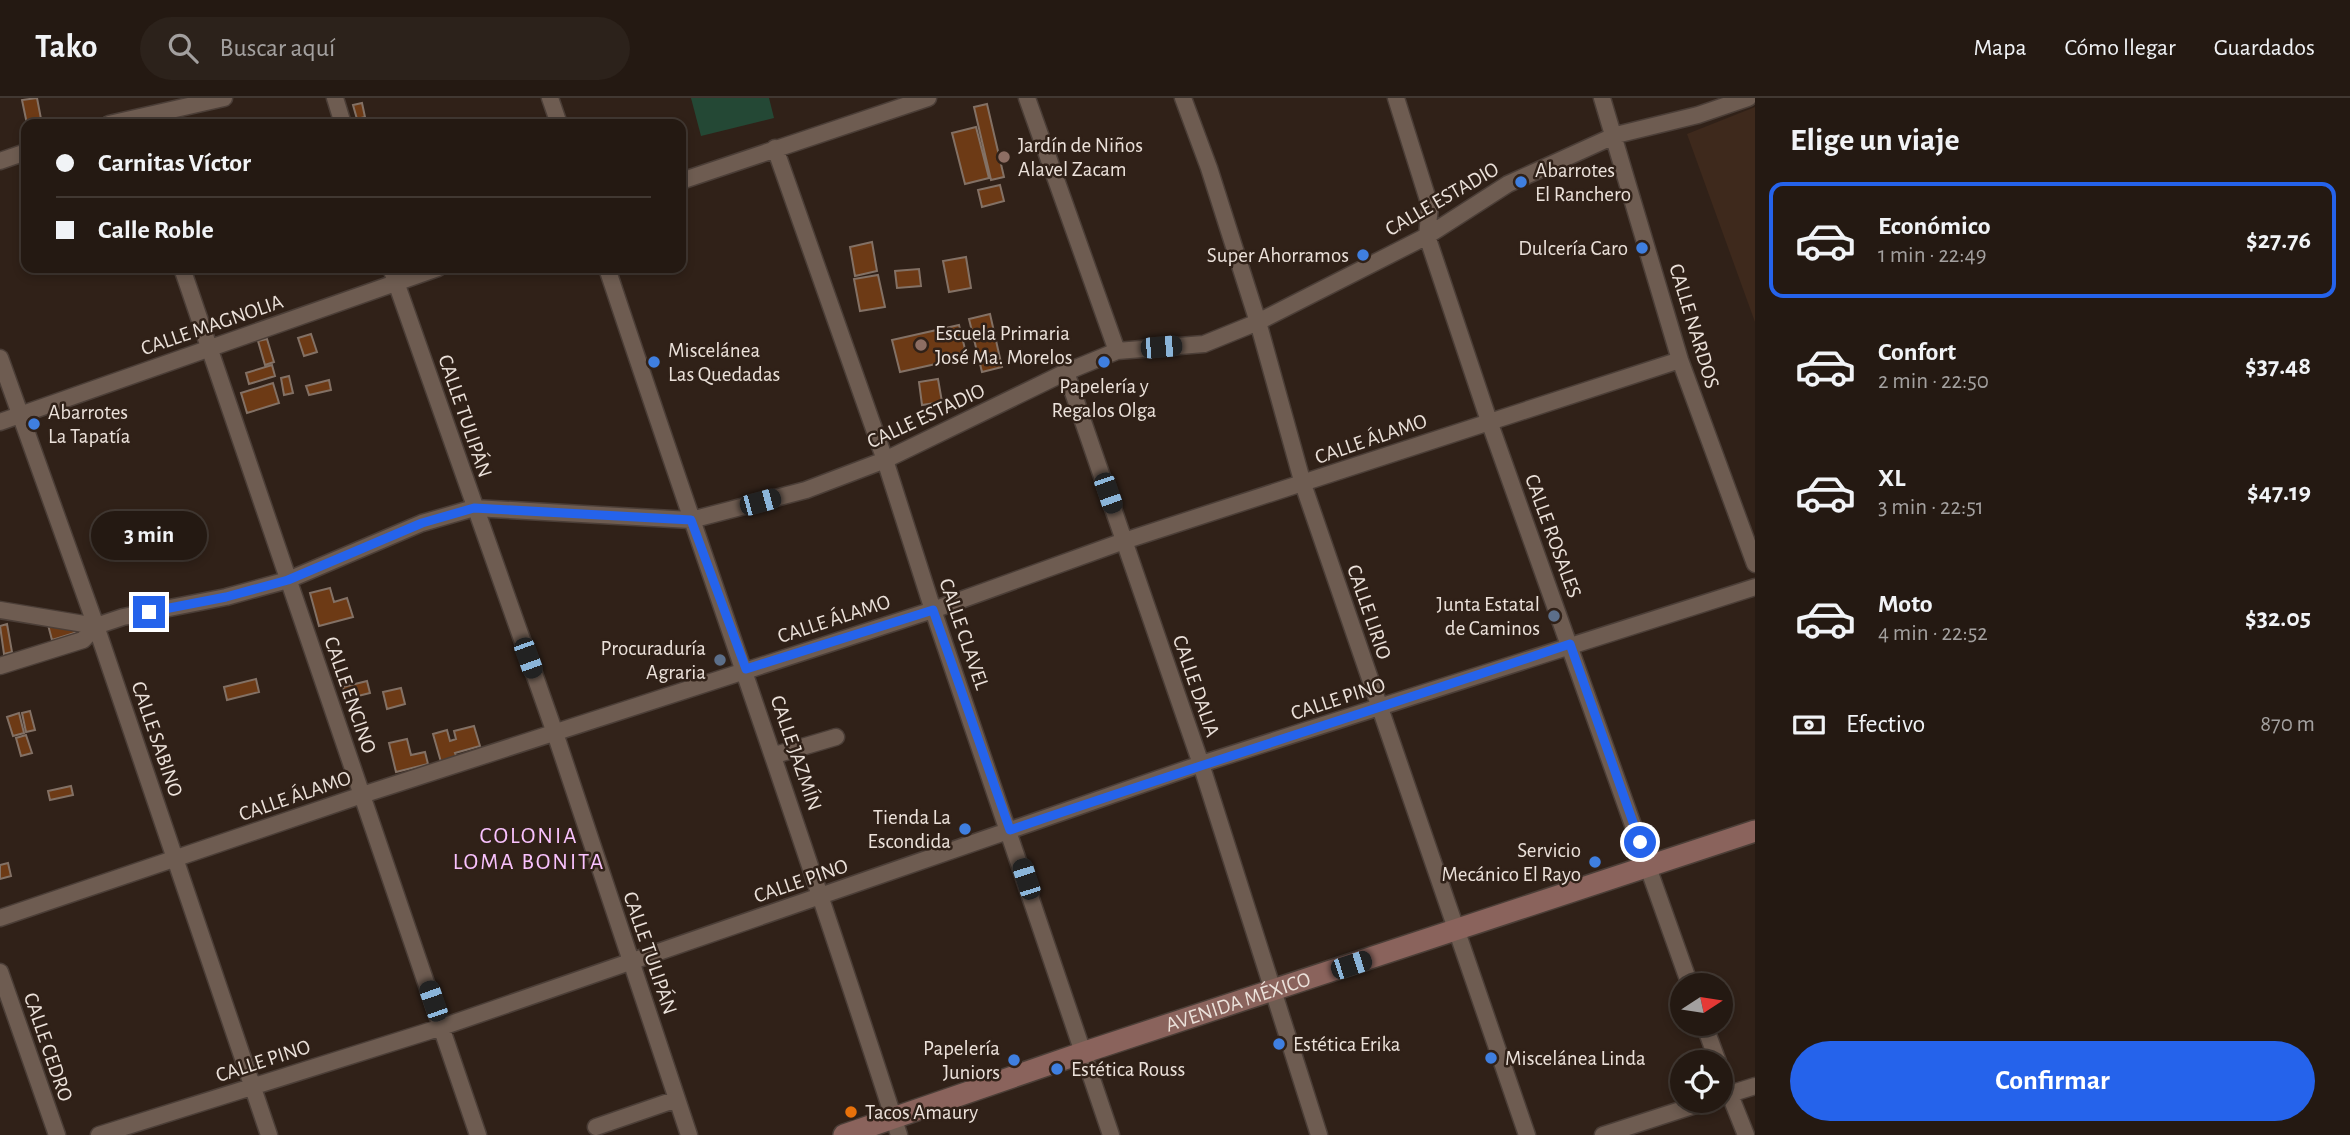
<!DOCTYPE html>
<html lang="es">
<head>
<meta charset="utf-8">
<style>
	body { margin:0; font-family:"Alegreya Sans",sans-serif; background:#2c221b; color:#f1f3f6; height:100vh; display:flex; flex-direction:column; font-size:26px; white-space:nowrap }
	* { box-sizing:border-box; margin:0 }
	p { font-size:23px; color:#a3a09f }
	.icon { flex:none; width:38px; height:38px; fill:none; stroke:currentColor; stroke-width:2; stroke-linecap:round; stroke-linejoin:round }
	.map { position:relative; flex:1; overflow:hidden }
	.drawer { display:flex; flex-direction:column; background:#241912; width:595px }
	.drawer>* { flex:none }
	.banner { position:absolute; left:21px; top:21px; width:665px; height:154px; border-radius:14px; box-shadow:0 4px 10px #0003,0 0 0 2px #413832; display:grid; align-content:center; height:154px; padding:0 35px; background:#241912 }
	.needle { width:46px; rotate:78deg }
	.fabs { position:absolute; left:1670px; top:875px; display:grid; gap:14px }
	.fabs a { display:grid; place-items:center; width:63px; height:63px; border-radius:50%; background:#241912; box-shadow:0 4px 10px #0003,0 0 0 2px #413832; font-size:35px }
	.end { position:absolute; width:32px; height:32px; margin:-16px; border:9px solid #2563eb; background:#fff; box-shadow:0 0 0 4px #fff }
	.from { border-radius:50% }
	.bubble { position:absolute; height:49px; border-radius:24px; background:#241912; box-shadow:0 4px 10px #0003,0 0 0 2px #413832; font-size:23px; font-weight:700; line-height:49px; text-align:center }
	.car { position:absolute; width:21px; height:42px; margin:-21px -10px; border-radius:9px; box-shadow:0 0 5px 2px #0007; background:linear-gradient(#222 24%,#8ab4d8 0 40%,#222 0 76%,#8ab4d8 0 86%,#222 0) }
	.banner b { display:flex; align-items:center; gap:24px; height:66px; font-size:26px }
	.banner b+b { border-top:2px solid #413832 }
	.banner i { width:18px; height:18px; background:#f1f3f6 }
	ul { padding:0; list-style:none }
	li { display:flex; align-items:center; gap:21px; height:116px; margin:0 14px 10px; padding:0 21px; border:4px solid transparent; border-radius:14px }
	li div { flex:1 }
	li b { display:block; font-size:26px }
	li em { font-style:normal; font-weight:700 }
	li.on { border-color:#2563eb }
	li>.icon { width:63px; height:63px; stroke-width:1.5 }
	h2 { padding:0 35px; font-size:32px; line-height:84px }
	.pay { display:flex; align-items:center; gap:18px; height:77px; padding:0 35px; font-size:26px }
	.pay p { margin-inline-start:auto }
	.primary-button { display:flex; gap:14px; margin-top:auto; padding:14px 35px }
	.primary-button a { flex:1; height:80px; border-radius:42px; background:#2563eb; color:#fff; font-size:28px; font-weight:700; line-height:80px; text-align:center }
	header { display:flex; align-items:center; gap:42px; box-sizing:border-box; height:98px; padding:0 35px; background:#241912; border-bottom:2px solid #413832 }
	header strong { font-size:33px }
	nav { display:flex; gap:38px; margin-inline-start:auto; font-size:24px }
	.search { width:490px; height:63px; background:#2c221b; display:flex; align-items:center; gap:18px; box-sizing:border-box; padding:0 24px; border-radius:38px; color:#a3a09f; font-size:26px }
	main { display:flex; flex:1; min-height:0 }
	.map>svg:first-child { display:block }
	.built { fill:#3e291c }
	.green { fill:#244835 }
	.building { fill:#6d3a15; stroke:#837165; stroke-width:2 }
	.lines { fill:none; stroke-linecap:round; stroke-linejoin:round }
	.street-casing { stroke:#4b3e37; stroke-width:19 }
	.secondary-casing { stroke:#4b3e37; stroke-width:24 }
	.street { stroke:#6e5c51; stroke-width:16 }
	.secondary { stroke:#8a635c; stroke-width:21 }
	.route { stroke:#2563eb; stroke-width:9 }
	.education-dot { fill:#8d6e63; stroke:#302118; stroke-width:2.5 }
	.shop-dot { fill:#3f7fe0; stroke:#302118; stroke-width:2.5 }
	.service-dot { fill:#5c6f8a; stroke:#302118; stroke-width:2.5 }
	.food-dot { fill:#e8710a; stroke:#302118; stroke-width:2.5 }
	.labels { text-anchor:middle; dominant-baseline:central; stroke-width:5; stroke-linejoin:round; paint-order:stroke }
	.poi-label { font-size:21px; fill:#ebe1da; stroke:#302118; text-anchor:start }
	.street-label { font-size:21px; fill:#ebe1da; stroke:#302118 }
	.neighbourhood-label { font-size:23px; letter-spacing:2px; fill:#f9c2fe; stroke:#302118 }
</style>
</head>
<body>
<header>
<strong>Tako</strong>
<div class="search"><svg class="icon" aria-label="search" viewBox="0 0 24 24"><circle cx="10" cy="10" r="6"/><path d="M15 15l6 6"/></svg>Buscar aquí</div>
<nav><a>Mapa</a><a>Cómo llegar</a><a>Guardados</a></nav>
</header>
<main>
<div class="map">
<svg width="1755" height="1037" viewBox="0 0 1755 1037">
	<rect width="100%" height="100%" fill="#302118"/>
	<path class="built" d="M1755,9V224L1687,36Z"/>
	<path class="green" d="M691,0H769L774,20L701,38Z"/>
	<path class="building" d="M37,0L42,26H27L22,2Z
		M362,5L365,19L357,21L353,7Z
		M987,6L1004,79L991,82L974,9Z
		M976,29L989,80L965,86L952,35Z
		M1000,87L1004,103L982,109L978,92Z
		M872,144L877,173L855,178L850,149Z
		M966,159L971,190L949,194L943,163Z
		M919,171L921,188L897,190L895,173Z
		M878,177L885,209L860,213L854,181Z
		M990,216L1002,269L982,274L969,221Z
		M959,227L967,259L900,274L892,242Z
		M311,236L317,254L304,258L298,240Z
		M267,241L274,264L265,267L258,243Z
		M272,267L275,278L249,286L246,275Z
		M289,278L293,295L284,297L281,280Z
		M938,281L942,304L922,307L919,284Z
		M329,282L331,292L309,297L306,288Z
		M273,285L279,305L247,315L241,295Z
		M330,490L334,504L347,500L353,519L319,528L310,495Z
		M47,523L81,533L52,542Z
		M7,526L12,554L4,556L0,528Z
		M256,581L259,594L227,602L224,589Z
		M367,583L370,595L346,601L343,589Z
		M401,590L405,606L387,611L383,594Z
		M30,613L35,632L26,634L22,615Z
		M19,615L24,635L13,638L7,619Z
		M474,628L480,648L455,655L457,660L441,664L433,636L447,632L450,643L456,641L454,633Z
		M26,637L32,655L21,658L16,640Z
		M407,641L411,657L425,654L428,666L396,674L389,645Z
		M71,688L73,697L50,702L48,693Z
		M8,765L11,778L0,781V767Z"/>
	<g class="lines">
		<g class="street-casing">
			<path id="street" d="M335,0L343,26
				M550,0L559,26
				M1027,0L1117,253
				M1183,0L1209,70L1258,224L1303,386L1527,1037
				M1396,0L1430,108L1427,138L1489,323L1690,887
				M1602,0L1680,262L1755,466
				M109,26L224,0
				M775,50L885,362L933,512L1111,1037
				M0,63L26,54
				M681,83L928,0
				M182,170L478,1037
				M391,170L555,635L689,1037
				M607,170C703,459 806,747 899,1037
				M0,260L96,528L269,1037
				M1066,274L1201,666L1319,1037
				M0,324L438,170
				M0,512L96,528
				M0,568L83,542L96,528L123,519L226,499L288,482L422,425L474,410L691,422L806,392L885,362L1066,274L1117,253L1204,246L1258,224L1427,138L1508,86L1616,37L1698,17L1748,0
				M775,657L836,639
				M0,820L362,697L933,512L1124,443L1680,262
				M0,874L57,1037
				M1704,926L1718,964
				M1720,972L1746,1037
				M1720,999L1755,988
				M596,1029L677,1001
				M99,1037L442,929L1201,666L1755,489
				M1603,1037L1708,1003"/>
		</g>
		<g class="secondary-casing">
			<g id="secondary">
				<path id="s1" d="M844,1037L1085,954L1755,733"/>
			</g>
		</g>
		<use href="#street" class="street"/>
		<use href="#secondary" class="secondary"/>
	</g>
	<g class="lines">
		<path class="route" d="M149,514L226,499L288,482L422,425L474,410L691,422L746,571L933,512L1010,732C1196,668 1383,609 1570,546L1640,744"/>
	</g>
	<g class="education-dot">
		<circle cx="1004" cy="59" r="7"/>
		<circle cx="921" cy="247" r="7"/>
	</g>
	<g class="shop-dot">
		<circle cx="1521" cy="84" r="7"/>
		<circle cx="1642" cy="150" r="7"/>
		<circle cx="1363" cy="157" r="7"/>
		<circle cx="654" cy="264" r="7"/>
		<circle cx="1104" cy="264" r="7"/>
		<circle cx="34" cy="326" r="7"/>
		<circle cx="965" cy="731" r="7"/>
		<circle cx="1595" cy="764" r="7"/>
		<circle cx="1279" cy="946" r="7"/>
		<circle cx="1491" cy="960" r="7"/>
		<circle cx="1014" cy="962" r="7"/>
		<circle cx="1057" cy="971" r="7"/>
	</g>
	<g class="service-dot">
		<circle cx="1554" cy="518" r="7"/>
		<circle cx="720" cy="562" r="7"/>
	</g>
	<circle class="food-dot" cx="851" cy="1014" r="7"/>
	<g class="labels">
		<g class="poi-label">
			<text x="1018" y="47">Jardín de Niños<tspan x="1018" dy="24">Alavel Zacam</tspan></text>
			<text x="1535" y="72">Abarrotes<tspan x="1535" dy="24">El Ranchero</tspan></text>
			<text x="1628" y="150" text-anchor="end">Dulcería Caro</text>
			<text x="1349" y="157" text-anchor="end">Super Ahorramos</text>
			<text x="935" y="235">Escuela Primaria<tspan x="935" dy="24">José Ma. Morelos</tspan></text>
			<text x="668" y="252">Miscelánea<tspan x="668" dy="24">Las Quedadas</tspan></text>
			<text x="1104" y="288" text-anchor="middle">Papelería y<tspan x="1104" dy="24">Regalos Olga</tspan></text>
			<text x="48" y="314">Abarrotes<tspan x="48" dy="24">La Tapatía</tspan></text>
			<text x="1540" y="506" text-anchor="end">Junta Estatal<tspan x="1540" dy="24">de Caminos</tspan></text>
			<text x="706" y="550" text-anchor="end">Procuraduría<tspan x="706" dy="24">Agraria</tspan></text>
			<text x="951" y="719" text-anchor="end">Tienda La<tspan x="951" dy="24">Escondida</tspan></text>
			<text x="1581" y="752" text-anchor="end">Servicio<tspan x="1581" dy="24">Mecánico El Rayo</tspan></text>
			<text x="1293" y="946">Estética Erika</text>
			<text x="1000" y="950" text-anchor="end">Papelería<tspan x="1000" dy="24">Juniors</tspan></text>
			<text x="1505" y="960">Miscelánea Linda</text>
			<text x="1071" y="971">Estética Rouss</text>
			<text x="865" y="1014">Tacos Amaury</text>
		</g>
		<g class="street-label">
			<text transform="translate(1442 101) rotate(-30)">CALLE ESTADIO</text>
			<text transform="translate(212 227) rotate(-19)">CALLE MAGNOLIA</text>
			<text transform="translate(1694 228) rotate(73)">CALLE NARDOS</text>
			<text transform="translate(465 318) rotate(71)">CALLE TULIPÁN</text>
			<text transform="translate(926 318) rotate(-25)">CALLE ESTADIO</text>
			<text transform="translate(1371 341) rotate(-19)">CALLE ÁLAMO</text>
			<text transform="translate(1553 438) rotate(70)">CALLE ROSALES</text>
			<text transform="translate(1369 514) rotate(71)">CALLE LIRIO</text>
			<text transform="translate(834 521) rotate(-18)">CALLE ÁLAMO</text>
			<text transform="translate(964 536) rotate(71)">CALLE CLAVEL</text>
			<text transform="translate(1196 588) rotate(71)">CALLE DALIA</text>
			<text transform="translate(350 597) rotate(71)">CALLE ENCINO</text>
			<text transform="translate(1338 601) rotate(-18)">CALLE PINO</text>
			<text transform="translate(157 641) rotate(71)">CALLE SABINO</text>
			<text transform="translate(796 655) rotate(71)">CALLE JAZMÍN</text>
			<text transform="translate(295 698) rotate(-19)">CALLE ÁLAMO</text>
			<text transform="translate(801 783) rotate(-19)">CALLE PINO</text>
			<text transform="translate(650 855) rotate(71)">CALLE TULIPÁN</text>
			<text stroke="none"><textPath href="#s1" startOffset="416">AVENIDA MÉXICO</textPath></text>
			<text transform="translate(48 949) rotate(71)">CALLE CEDRO</text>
			<text transform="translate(263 963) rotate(-18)">CALLE PINO</text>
		</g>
		<g class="neighbourhood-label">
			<text x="529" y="738">COLONIA<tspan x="529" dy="26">LOMA BONITA</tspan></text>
		</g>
	</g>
</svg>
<div class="fabs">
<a><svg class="needle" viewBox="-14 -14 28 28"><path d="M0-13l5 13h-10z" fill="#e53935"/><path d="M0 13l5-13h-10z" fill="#a3a09f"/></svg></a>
<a><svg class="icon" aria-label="locate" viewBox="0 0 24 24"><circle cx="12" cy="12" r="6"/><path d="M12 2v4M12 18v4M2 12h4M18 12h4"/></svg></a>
</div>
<i class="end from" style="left:1640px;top:744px"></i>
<i class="end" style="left:149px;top:514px"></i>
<div class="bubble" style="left:91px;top:413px;width:116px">3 min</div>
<i class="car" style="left:1161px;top:249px;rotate:85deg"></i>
<i class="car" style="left:1108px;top:395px;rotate:161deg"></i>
<i class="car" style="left:760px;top:404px;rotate:75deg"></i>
<i class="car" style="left:528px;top:560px;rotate:160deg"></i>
<i class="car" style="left:1026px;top:781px;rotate:342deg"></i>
<i class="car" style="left:1351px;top:867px;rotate:72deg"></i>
<i class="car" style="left:433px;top:903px;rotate:341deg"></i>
<div class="banner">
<b><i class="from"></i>Carnitas Víctor</b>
<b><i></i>Calle Roble</b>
</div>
</div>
<section class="drawer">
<h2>Elige un viaje</h2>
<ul>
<li class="on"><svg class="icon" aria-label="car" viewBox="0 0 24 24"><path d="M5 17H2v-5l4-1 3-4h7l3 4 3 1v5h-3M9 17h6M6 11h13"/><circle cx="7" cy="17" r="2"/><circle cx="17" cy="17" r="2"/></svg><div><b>Económico</b><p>1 min · 22:49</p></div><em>$27.76</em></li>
<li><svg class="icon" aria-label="car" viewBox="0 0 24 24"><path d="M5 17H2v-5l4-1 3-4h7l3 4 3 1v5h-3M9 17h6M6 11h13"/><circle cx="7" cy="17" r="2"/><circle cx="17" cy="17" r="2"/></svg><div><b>Confort</b><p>2 min · 22:50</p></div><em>$37.48</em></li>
<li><svg class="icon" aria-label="car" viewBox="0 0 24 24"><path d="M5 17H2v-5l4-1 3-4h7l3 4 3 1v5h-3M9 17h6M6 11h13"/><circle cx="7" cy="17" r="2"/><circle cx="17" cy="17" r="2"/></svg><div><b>XL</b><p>3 min · 22:51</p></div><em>$47.19</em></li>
<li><svg class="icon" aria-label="car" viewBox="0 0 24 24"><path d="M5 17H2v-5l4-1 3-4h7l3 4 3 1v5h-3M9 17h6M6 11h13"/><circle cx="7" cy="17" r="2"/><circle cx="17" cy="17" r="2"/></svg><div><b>Moto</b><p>4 min · 22:52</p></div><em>$32.05</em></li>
</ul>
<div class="pay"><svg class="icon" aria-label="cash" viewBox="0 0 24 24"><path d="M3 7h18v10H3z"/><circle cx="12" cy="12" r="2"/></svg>Efectivo<p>870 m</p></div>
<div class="primary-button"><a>Confirmar</a></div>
</section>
</main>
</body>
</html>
